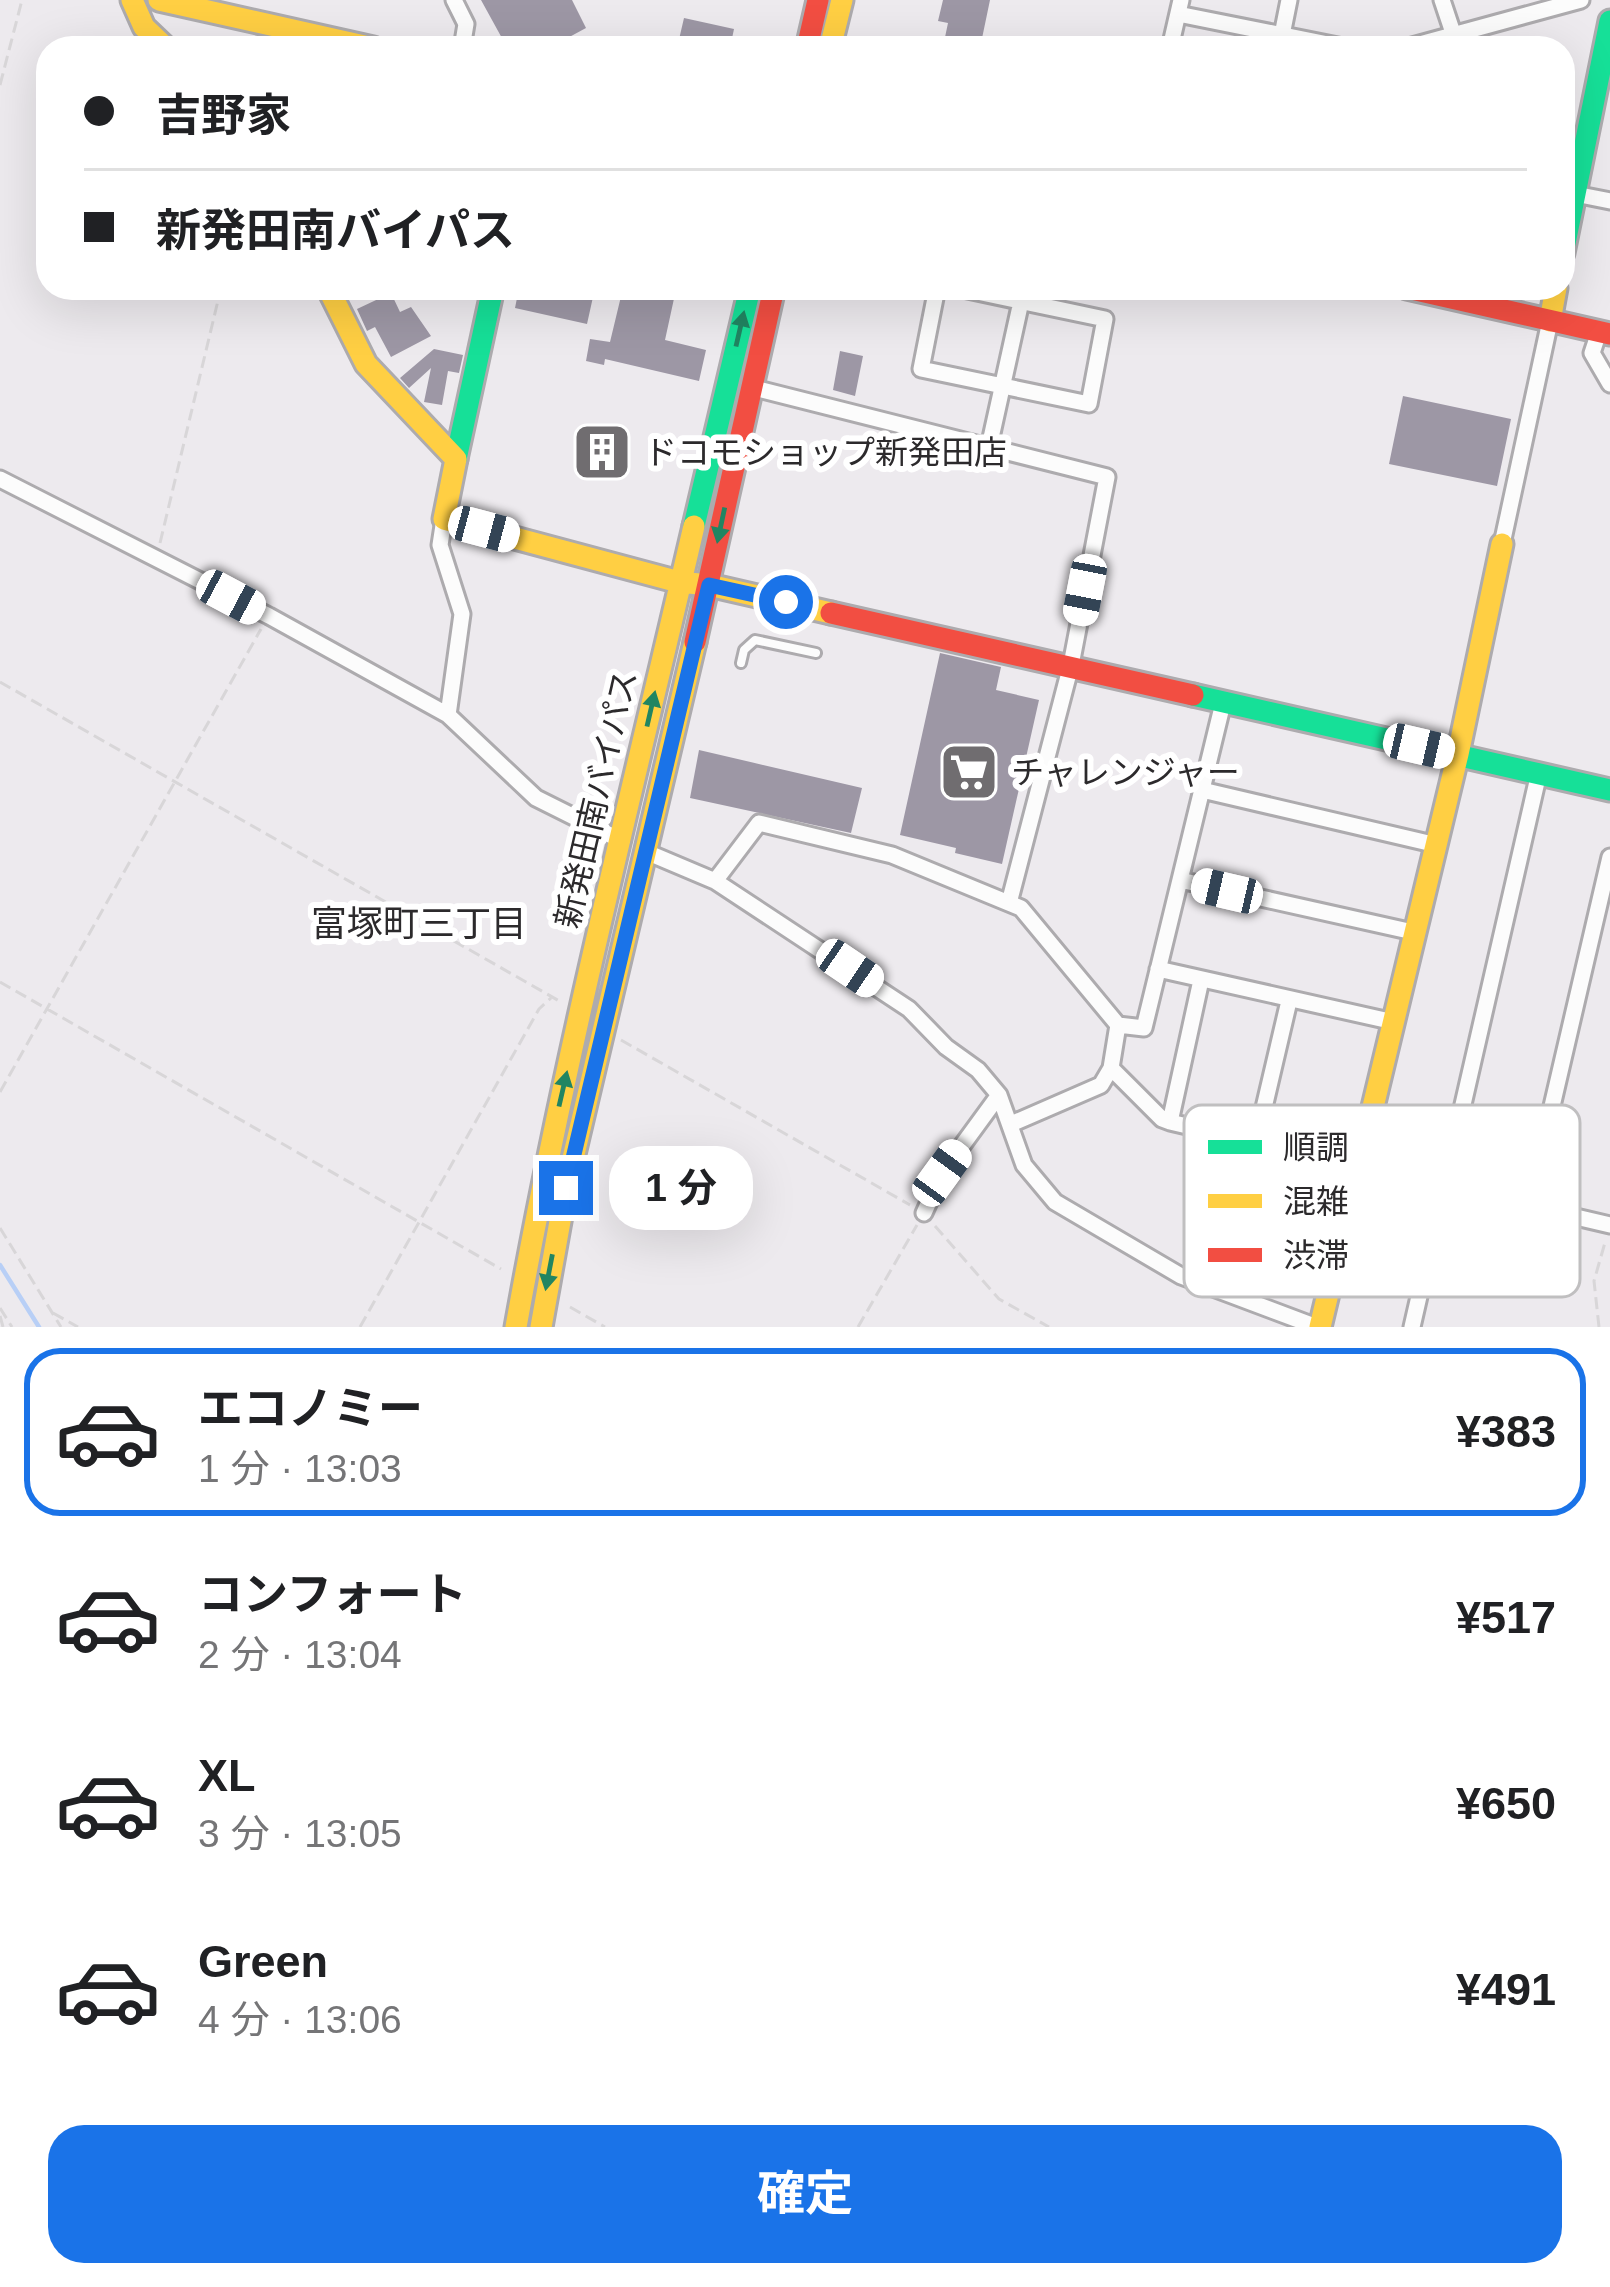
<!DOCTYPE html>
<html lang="ja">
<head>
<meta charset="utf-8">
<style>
	body { margin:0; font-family:Arial,"Noto Sans JP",sans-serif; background:#f2f2f2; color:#202124; height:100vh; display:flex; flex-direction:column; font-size:45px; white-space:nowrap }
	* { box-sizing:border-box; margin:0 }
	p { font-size:39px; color:#757577 }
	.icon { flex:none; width:66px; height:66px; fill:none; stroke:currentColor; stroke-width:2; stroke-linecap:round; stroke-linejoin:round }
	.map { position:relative; height:1327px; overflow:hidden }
	.panel { display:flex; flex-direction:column; background:#fff; flex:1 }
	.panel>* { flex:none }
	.hud { position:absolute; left:36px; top:36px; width:1539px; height:264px; border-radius:36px; box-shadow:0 12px 48px #0002; display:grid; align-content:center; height:264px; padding:0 48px; background:#fff }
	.end { position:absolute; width:54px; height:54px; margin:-27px; border:15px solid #1a73e8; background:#fff; box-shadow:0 0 0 6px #fff }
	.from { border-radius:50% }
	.bubble { position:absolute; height:84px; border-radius:36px; background:#fff; box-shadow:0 12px 48px #0002; font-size:39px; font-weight:700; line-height:84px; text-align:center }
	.car { position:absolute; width:36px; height:72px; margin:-36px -18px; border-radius:15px; box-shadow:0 0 9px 3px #0007; background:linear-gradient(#fff 24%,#345 0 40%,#fff 0 76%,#345 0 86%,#fff 0) }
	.hud b { display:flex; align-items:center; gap:42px; height:114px; font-size:45px }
	.hud b+b { border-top:3px solid #e0e0e0 }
	.hud i { width:30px; height:30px; background:#202124 }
	ul { padding:21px 0 0; list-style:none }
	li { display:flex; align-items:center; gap:36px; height:168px; margin:0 24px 18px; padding:0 24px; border:6px solid transparent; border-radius:36px }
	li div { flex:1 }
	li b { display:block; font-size:45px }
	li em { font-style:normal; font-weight:700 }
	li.selected { border-color:#1a73e8 }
	li>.icon { width:108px; height:108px; stroke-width:1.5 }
	.button { display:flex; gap:24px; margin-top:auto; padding:24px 48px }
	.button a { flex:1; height:138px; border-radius:36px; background:#1a73e8; color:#fff; font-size:48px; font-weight:700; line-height:138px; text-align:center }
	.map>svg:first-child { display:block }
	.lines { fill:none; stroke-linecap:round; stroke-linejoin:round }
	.stream { stroke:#b8cff6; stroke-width:4.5 }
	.building { fill:#9d97a5 }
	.lane-casing { stroke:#adabae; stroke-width:14 }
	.street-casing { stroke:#adabae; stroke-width:21 }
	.fast-casing { stroke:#adabae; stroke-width:27 }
	.slow-casing { stroke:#adabae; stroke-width:27 }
	.jam-casing { stroke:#adabae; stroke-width:27 }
	.path { stroke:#d8d6d8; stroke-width:3; stroke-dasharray:12 6; stroke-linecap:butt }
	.lane { stroke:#fcfcfc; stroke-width:8 }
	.street { stroke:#fcfcfc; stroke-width:15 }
	.fast { stroke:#16e098; stroke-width:21 }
	.slow { stroke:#ffcf43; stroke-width:21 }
	.jam { stroke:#f24e42; stroke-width:21 }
	.oneway { fill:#218562 }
	.route { stroke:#1a73e8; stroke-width:15 }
	.labels { text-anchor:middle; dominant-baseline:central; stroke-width:12; stroke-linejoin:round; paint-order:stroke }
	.poi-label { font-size:33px; fill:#2c2a2c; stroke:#fff; text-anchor:start }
	.street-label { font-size:33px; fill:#2c2a2c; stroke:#fff }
	.neighbourhood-label { font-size:36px; fill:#2c2a2c; stroke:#fff }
	.key { fill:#fff; stroke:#c0bfc0; stroke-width:3 }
	.key-label { font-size:33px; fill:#2c2a2c }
</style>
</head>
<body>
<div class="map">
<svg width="1610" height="1327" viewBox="0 0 1610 1327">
	<rect width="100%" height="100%" fill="#edeaee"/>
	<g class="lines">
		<path class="stream" d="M0,1265L39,1327"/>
	</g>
	<path class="building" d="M481,0H572L586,28L549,48H487L503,40Z
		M943,0H990L980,48H953L954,44L944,42L948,23L938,21Z
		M684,18L734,29L730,48H677Z
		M519,288H552L593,297L587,324L515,308Z
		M623,288L675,294L665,340L706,350L699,381L605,359L604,365L586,361L590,339L610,342Z
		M391,293L400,312L411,307L431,336L391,357L375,327L367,331L357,309Z
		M434,349L463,355L459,373L448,371L442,405L424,402L431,368L409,388L400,378Z
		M840,351L863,356L855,396L833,390Z
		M1403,396L1511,419L1497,486L1389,464Z
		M595,433L616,437L610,472L587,468Z
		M940,653L1001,667L996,690L1039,700L1002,864L955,853L956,848L900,835Z
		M699,750L862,788L851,833L690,798Z"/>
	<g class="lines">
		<g class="lane-casing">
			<path id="lane" d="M741,663L744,650L755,640L816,653"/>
		</g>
		<g class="street-casing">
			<path id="street" d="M454,0L466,24L462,48
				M1442,0L1458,48
				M1178,14L1348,48
				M1282,35L1289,0
				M1170,48L1181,0
				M1405,48L1581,0
				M1575,194L1610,201
				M937,288L921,369L1089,404L1105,319L958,288
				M1599,332L1592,353L1610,384
				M750,387L1107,477L1071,665L1009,903
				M989,447L1024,288
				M0,479L269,616L448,715L536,798L622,841
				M444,519L440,545L462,614L448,715
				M1502,544L1550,321
				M1202,790L1437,845
				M644,851L715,881L909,1009L946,1047L978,1070L999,1095L1024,1165L1055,1202L1181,1276L1317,1327
				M1180,880L1413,932
				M715,881L759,823L892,855L1021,908L1118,1025L1144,1028L1223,703
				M1158,969L1394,1022
				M1111,1068L1162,1119L1170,1122L1610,1225
				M1170,1122L1201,980
				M1011,1124L1101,1085L1111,1068L1118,1025
				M1256,1142L1289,1001
				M1529,1205L1610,857
				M924,1213L942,1173L999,1095
				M1412,1327L1539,773"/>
		</g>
		<g class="fast-casing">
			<path id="fast" d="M1563,253L1610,21
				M456,459L493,288
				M694,526L750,288
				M1193,695L1610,790"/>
		</g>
		<g class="slow-casing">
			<path id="slow" d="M132,0L144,27L166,48
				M159,0L373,48
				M830,48L842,0
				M328,288L366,364L456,459L444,519L679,582L709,585L831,613
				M1550,321L1556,288
				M516,1327C564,1058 632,792 694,526
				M541,1327L566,1188L695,642
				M1320,1327L1458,754L1502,544"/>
		</g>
		<g class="jam-casing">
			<path id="jam" d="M807,48L818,0
				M1407,288L1610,334
				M831,613L1193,695
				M695,642L774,288"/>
		</g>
		<path class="path" d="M0,85L22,0
			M160,543L221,288
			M0,682L561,1002
			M0,982L501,1269
			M621,1040L910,1205
			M0,1092L261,629
			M935,1226L999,1299L1049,1327
			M0,1228L61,1327
			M570,1307L605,1327
			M0,1308L12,1327
			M53,1313L78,1327
			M0,1316L3,1327
			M360,1327L539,1009L551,998
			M858,1327L917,1225
			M1599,1327L1594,1281L1606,1239"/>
		<use href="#lane" class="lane"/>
		<use href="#street" class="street"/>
		<use href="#fast" class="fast"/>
		<use href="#slow" class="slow"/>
		<use href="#jam" class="jam"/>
	</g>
	<defs><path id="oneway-solid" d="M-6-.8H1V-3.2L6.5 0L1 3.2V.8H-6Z" transform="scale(3)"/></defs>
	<g class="oneway">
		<use href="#oneway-solid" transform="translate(740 329) rotate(-77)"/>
		<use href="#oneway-solid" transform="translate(721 525) rotate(102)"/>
		<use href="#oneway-solid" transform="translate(651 709) rotate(-77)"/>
		<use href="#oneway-solid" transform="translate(563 1089) rotate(-77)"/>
		<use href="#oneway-solid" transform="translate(549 1272) rotate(101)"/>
	</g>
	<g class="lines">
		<path class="route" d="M566,1188L709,585L786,602"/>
	</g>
	<defs>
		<g id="building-square" transform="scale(3)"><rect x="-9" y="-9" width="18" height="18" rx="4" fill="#706d70" stroke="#fff"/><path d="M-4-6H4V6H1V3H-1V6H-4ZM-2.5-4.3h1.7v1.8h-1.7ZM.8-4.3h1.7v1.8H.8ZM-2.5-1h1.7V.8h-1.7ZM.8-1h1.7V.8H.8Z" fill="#fff"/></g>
		<g id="supermarket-square" transform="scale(3)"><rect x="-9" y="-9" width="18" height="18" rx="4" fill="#706d70" stroke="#fff"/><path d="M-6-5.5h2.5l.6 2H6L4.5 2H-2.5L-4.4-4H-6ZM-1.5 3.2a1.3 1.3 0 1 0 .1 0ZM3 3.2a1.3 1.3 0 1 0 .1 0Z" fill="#fff"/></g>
	</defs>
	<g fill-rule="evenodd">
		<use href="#building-square" x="602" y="452"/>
		<use href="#supermarket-square" x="969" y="772"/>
	</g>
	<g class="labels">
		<g class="poi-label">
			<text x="644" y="452">ドコモショップ新発田店</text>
			<text x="1011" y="772">チャレンジャー</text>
		</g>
		<g class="street-label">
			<text transform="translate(596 799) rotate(-77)">新発田南バイパス</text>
		</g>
		<g class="neighbourhood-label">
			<text x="419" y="923">富塚町三丁目</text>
		</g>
	</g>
	<rect x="1184" y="1105" width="396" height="192" rx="18" class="key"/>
	<rect x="1208" y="1140" width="54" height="14" fill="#16e098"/>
	<rect x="1208" y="1194" width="54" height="14" fill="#ffcf43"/>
	<rect x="1208" y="1248" width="54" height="14" fill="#f24e42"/>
	<g class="key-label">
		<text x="1283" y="1159">順調</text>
		<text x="1283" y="1213">混雑</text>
		<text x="1283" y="1267">渋滞</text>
	</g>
</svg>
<i class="end from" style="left:786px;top:602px"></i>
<i class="end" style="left:566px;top:1188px"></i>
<div class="bubble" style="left:609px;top:1146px;width:144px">1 分</div>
<i class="car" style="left:484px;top:529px;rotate:105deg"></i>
<i class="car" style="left:1085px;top:590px;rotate:191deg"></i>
<i class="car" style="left:231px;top:597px;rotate:118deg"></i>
<i class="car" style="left:1419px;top:746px;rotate:103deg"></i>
<i class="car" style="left:1227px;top:891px;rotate:283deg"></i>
<i class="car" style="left:850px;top:968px;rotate:124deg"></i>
<i class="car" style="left:942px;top:1173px;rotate:36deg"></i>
<div class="hud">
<b><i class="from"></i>吉野家</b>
<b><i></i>新発田南バイパス</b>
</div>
</div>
<section class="panel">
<ul>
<li class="selected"><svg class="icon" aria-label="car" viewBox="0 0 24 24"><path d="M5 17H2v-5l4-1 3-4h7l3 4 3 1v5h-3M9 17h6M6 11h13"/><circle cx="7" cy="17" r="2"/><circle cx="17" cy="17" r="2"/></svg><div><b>エコノミー</b><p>1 分 · 13:03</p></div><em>¥383</em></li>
<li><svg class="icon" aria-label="car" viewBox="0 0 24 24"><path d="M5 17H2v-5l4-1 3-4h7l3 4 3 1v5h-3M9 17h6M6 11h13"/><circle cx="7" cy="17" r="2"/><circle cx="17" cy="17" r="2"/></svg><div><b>コンフォート</b><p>2 分 · 13:04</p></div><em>¥517</em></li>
<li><svg class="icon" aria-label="car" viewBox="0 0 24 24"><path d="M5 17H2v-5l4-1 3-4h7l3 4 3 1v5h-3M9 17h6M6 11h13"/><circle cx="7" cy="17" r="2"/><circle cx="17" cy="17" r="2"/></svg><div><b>XL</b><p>3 分 · 13:05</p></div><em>¥650</em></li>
<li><svg class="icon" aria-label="car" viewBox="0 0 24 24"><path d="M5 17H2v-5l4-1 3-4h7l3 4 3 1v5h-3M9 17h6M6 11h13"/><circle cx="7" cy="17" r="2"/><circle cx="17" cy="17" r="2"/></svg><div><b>Green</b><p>4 分 · 13:06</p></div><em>¥491</em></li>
</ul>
<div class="button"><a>確定</a></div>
</section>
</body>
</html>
